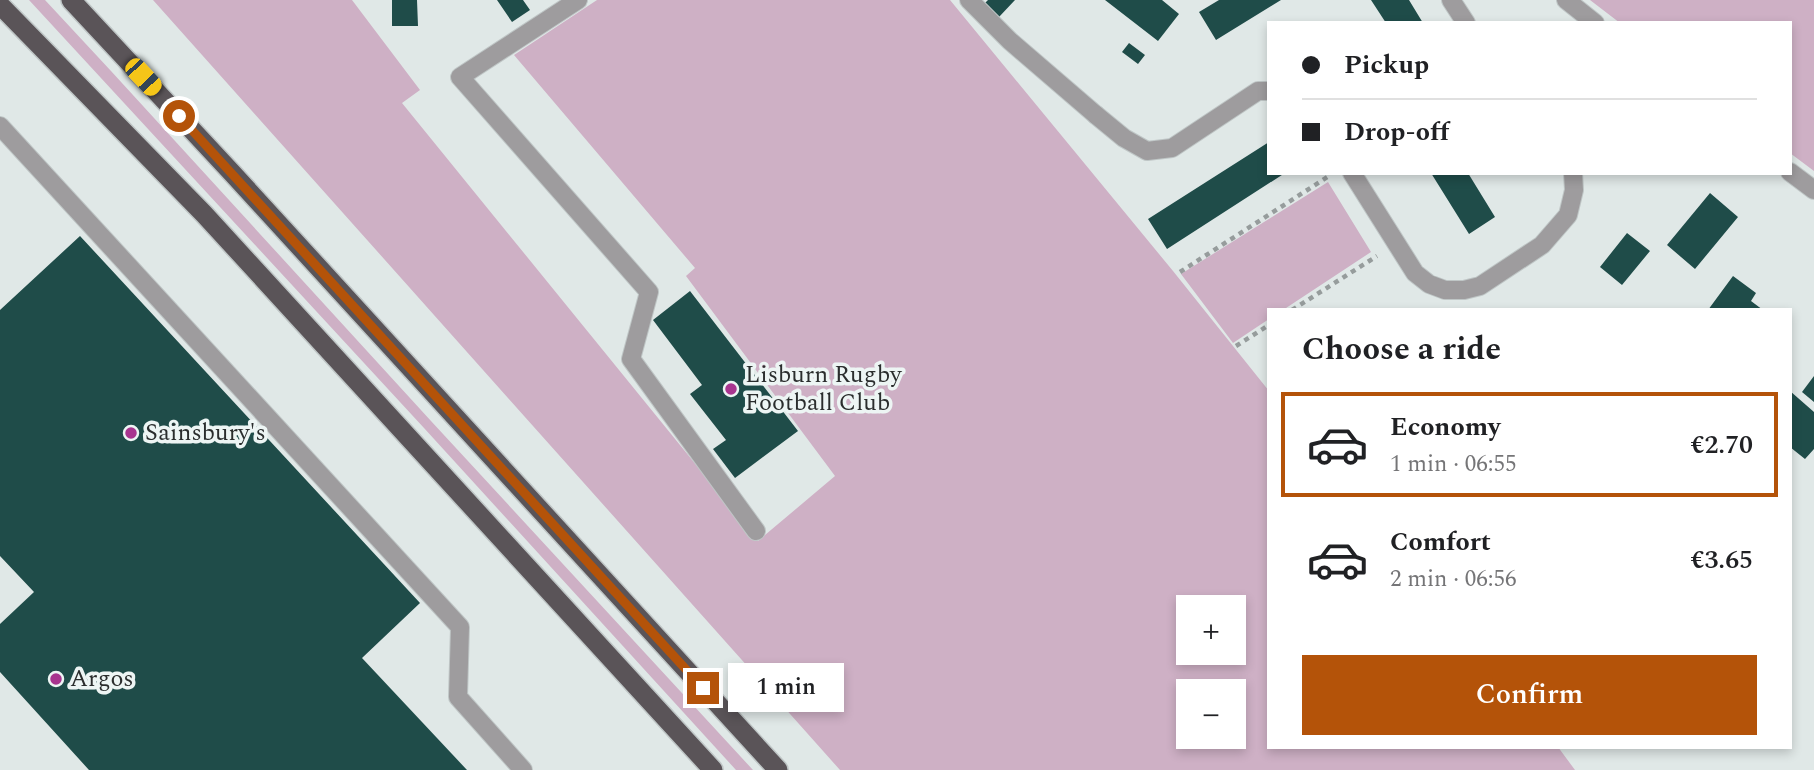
<!DOCTYPE html>
<html lang="en">
<head>
<meta charset="utf-8">
<style>
	body { margin:0; font-family:Spectral,serif; background:#f2f2f2; color:#202124; height:100vh; display:flex; flex-direction:column; font-size:26px; white-space:nowrap }
	* { box-sizing:border-box; margin:0 }
	p { font-size:23px; color:#757577 }
	.icon { flex:none; width:38px; height:38px; fill:none; stroke:currentColor; stroke-width:2; stroke-linecap:round; stroke-linejoin:round }
	.map { position:relative; flex:1; overflow:hidden }
	.side { position:absolute; left:1267px; top:308px; width:525px; height:441px; display:flex; flex-direction:column; background:#fff; border-radius:0px; box-shadow:0 4px 10px #0003 }
	.side>* { flex:none }
	.top-card { position:absolute; left:1267px; top:21px; width:525px; height:154px; border-radius:0px; box-shadow:0 4px 10px #0003; display:grid; align-content:center; height:154px; padding:0 35px; background:#fff }
	.buttons { position:absolute; left:1176px; top:595px; display:grid; gap:14px }
	.buttons a { display:grid; place-items:center; width:70px; height:70px; border-radius:0px; background:#fff; box-shadow:0 4px 10px #0003; font-size:35px }
	.end { position:absolute; width:32px; height:32px; margin:-16px; border:9px solid #b45309; background:#fff; box-shadow:0 0 0 4px #fff }
	.from { border-radius:50% }
	.bubble { position:absolute; height:49px; border-radius:0px; background:#fff; box-shadow:0 4px 10px #0003; font-size:23px; font-weight:600; line-height:49px; text-align:center }
	.car { position:absolute; width:21px; height:42px; margin:-21px -10px; border-radius:9px; box-shadow:0 0 5px 2px #0007; background:linear-gradient(#f5c518 24%,#345 0 40%,#f5c518 0 76%,#345 0 86%,#f5c518 0) }
	.top-card b { display:flex; align-items:center; gap:24px; height:66px; font-size:26px }
	.top-card b+b { border-top:2px solid #e0e0e0 }
	.top-card i { width:18px; height:18px; background:#202124 }
	ul { padding:0; list-style:none }
	li { display:flex; align-items:center; gap:21px; height:105px; margin:0 14px 10px; padding:0 21px; border:4px solid transparent; border-radius:0px }
	li div { flex:1 }
	li b { display:block; font-size:26px }
	li em { font-style:normal; font-weight:600 }
	li.on { border-color:#b45309 }
	li>.icon { width:63px; height:63px; stroke-width:1.5 }
	h2 { padding:0 35px; font-size:32px; line-height:84px }
	.cta { display:flex; gap:14px; margin-top:auto; padding:14px 35px }
	.cta a { flex:1; height:80px; border-radius:0px; background:#b45309; color:#fff; font-size:28px; font-weight:600; line-height:80px; text-align:center }
	.map>svg:first-child { display:block }
	.green { fill:#ceb0c5; fill-rule:evenodd }
	.building { fill:#1f4c49 }
	.lines { fill:none; stroke-linecap:round; stroke-linejoin:round }
	.service-casing { stroke:#bfc6c6; stroke-width:20 }
	.minor-casing { stroke:#bfc6c6; stroke-width:20 }
	.trunk-casing { stroke:#bfc6c6; stroke-width:22 }
	.path { stroke:#969c9c; stroke-width:4.5; stroke-dasharray:5 5; stroke-linecap:butt }
	.service { stroke:#9e9c9e; stroke-width:18 }
	.minor { stroke:#9e9c9e; stroke-width:18 }
	.trunk { stroke:#5a5458; stroke-width:19 }
	.route { stroke:#b45309; stroke-width:9 }
	.poi-dot { fill:#a8348f; stroke:#edf5f4; stroke-width:2.5 }
	.labels { text-anchor:middle; dominant-baseline:central; stroke-width:7; stroke-linejoin:round; paint-order:stroke }
	.poi-label { font-size:24px; fill:#2a2d2d; stroke:#edf5f4; text-anchor:start }
</style>
</head>
<body>
<div class="map">
<svg width="1814" height="770" viewBox="0 0 1814 770">
	<rect width="100%" height="100%" fill="#e0e8e7"/>
	<path class="green" d="M29,0H45L111,71L431,421L753,770H736L424,428Z
		M153,0H352L420,90L402,103L758,541L835,476L686,276L695,268L514,55L597,0H950L1173,271L1269,391V747H1558L1575,770H840ZM1188,607H1234V653H1188ZM1188,691H1234V737H1188Z
		M1590,0H1814V171L1790,153V23H1620Z
		M1328,182L1371,252L1283,310H1269V319L1233,343L1181,274Z"/>
	<path class="building" d="M392,0H417L418,26H392Z
		M497,0H523L530,10L512,22Z
		M988,0H1015L999,17L984,4Z
		M1105,0H1162L1179,14L1158,41Z
		M1219,0H1281L1216,40L1199,12Z
		M1371,0H1409L1423,23H1386Z
		M1129,43L1145,55L1138,64L1122,52Z
		M1269,142V173H1285L1167,249L1148,219Z
		M1431,173H1468L1495,217L1469,234Z
		M1710,193L1738,217L1695,269L1667,245Z
		M1627,233L1650,251L1622,285L1600,267Z
		M80,236L420,603L362,658L467,770H89L0,672V624L34,592L0,556V310Z
		M1733,276L1756,293L1751,301L1763,310H1708Z
		M690,291L798,431L735,478L713,449L726,440L690,394L702,385L653,320Z
		M1814,376V402L1802,392Z
		M1790,391L1814,412V449L1805,459L1790,447Z"/>
	<g class="lines">
		<g class="service-casing">
			<path id="service" d="M578,0L460,77L649,292L631,359L756,531
				M969,0L1010,41L1096,115
				M0,126L460,627L458,697L523,770"/>
		</g>
		<g class="minor-casing">
			<path id="minor" d="M1451,0L1466,23
				M1566,0L1595,23
				M1096,115L1124,138L1147,151L1172,148L1258,91H1269
				M1790,172L1814,190
				M1352,173L1415,273L1429,284L1445,290H1464L1480,286L1542,245L1568,215L1574,190L1573,173"/>
		</g>
		<g class="trunk-casing">
			<path id="trunk" d="M71,0L233,174L778,770
				M0,5L204,214L713,770"/>
		</g>
		<path class="path" d="M1180,272L1329,176
			M1292,310L1377,256
			M1236,346L1269,325"/>
		<use href="#service" class="service"/>
		<use href="#minor" class="minor"/>
		<use href="#trunk" class="trunk"/>
	</g>
	<g class="lines">
		<path class="route" d="M179,116L703,688"/>
	</g>
	<g class="poi-dot">
		<circle cx="731" cy="389" r="7"/>
		<circle cx="131" cy="433" r="7"/>
		<circle cx="56" cy="679" r="7"/>
	</g>
	<g class="labels">
		<g class="poi-label">
			<text x="745" y="375">Lisburn Rugby<tspan x="745" dy="28">Football Club</tspan></text>
			<text x="145" y="433">Sainsbury's</text>
			<text x="70" y="679">Argos</text>
		</g>
	</g>
</svg>
<div class="buttons">
<a>+</a>
<a>−</a>
</div>
<i class="end from" style="left:179px;top:116px"></i>
<i class="end" style="left:703px;top:688px"></i>
<div class="bubble" style="left:728px;top:663px;width:116px">1 min</div>
<i class="car" style="left:143px;top:77px;rotate:137deg"></i>
<div class="top-card">
<b><i class="from"></i>Pickup</b>
<b><i></i>Drop-off</b>
</div>
<section class="side">
<h2>Choose a ride</h2>
<ul>
<li class="on"><svg class="icon" aria-label="car" viewBox="0 0 24 24"><path d="M5 17H2v-5l4-1 3-4h7l3 4 3 1v5h-3M9 17h6M6 11h13"/><circle cx="7" cy="17" r="2"/><circle cx="17" cy="17" r="2"/></svg><div><b>Economy</b><p>1 min · 06:55</p></div><em>€2.70</em></li>
<li><svg class="icon" aria-label="car" viewBox="0 0 24 24"><path d="M5 17H2v-5l4-1 3-4h7l3 4 3 1v5h-3M9 17h6M6 11h13"/><circle cx="7" cy="17" r="2"/><circle cx="17" cy="17" r="2"/></svg><div><b>Comfort</b><p>2 min · 06:56</p></div><em>€3.65</em></li>
</ul>
<div class="cta"><a>Confirm</a></div>
</section>
</div>
</body>
</html>
